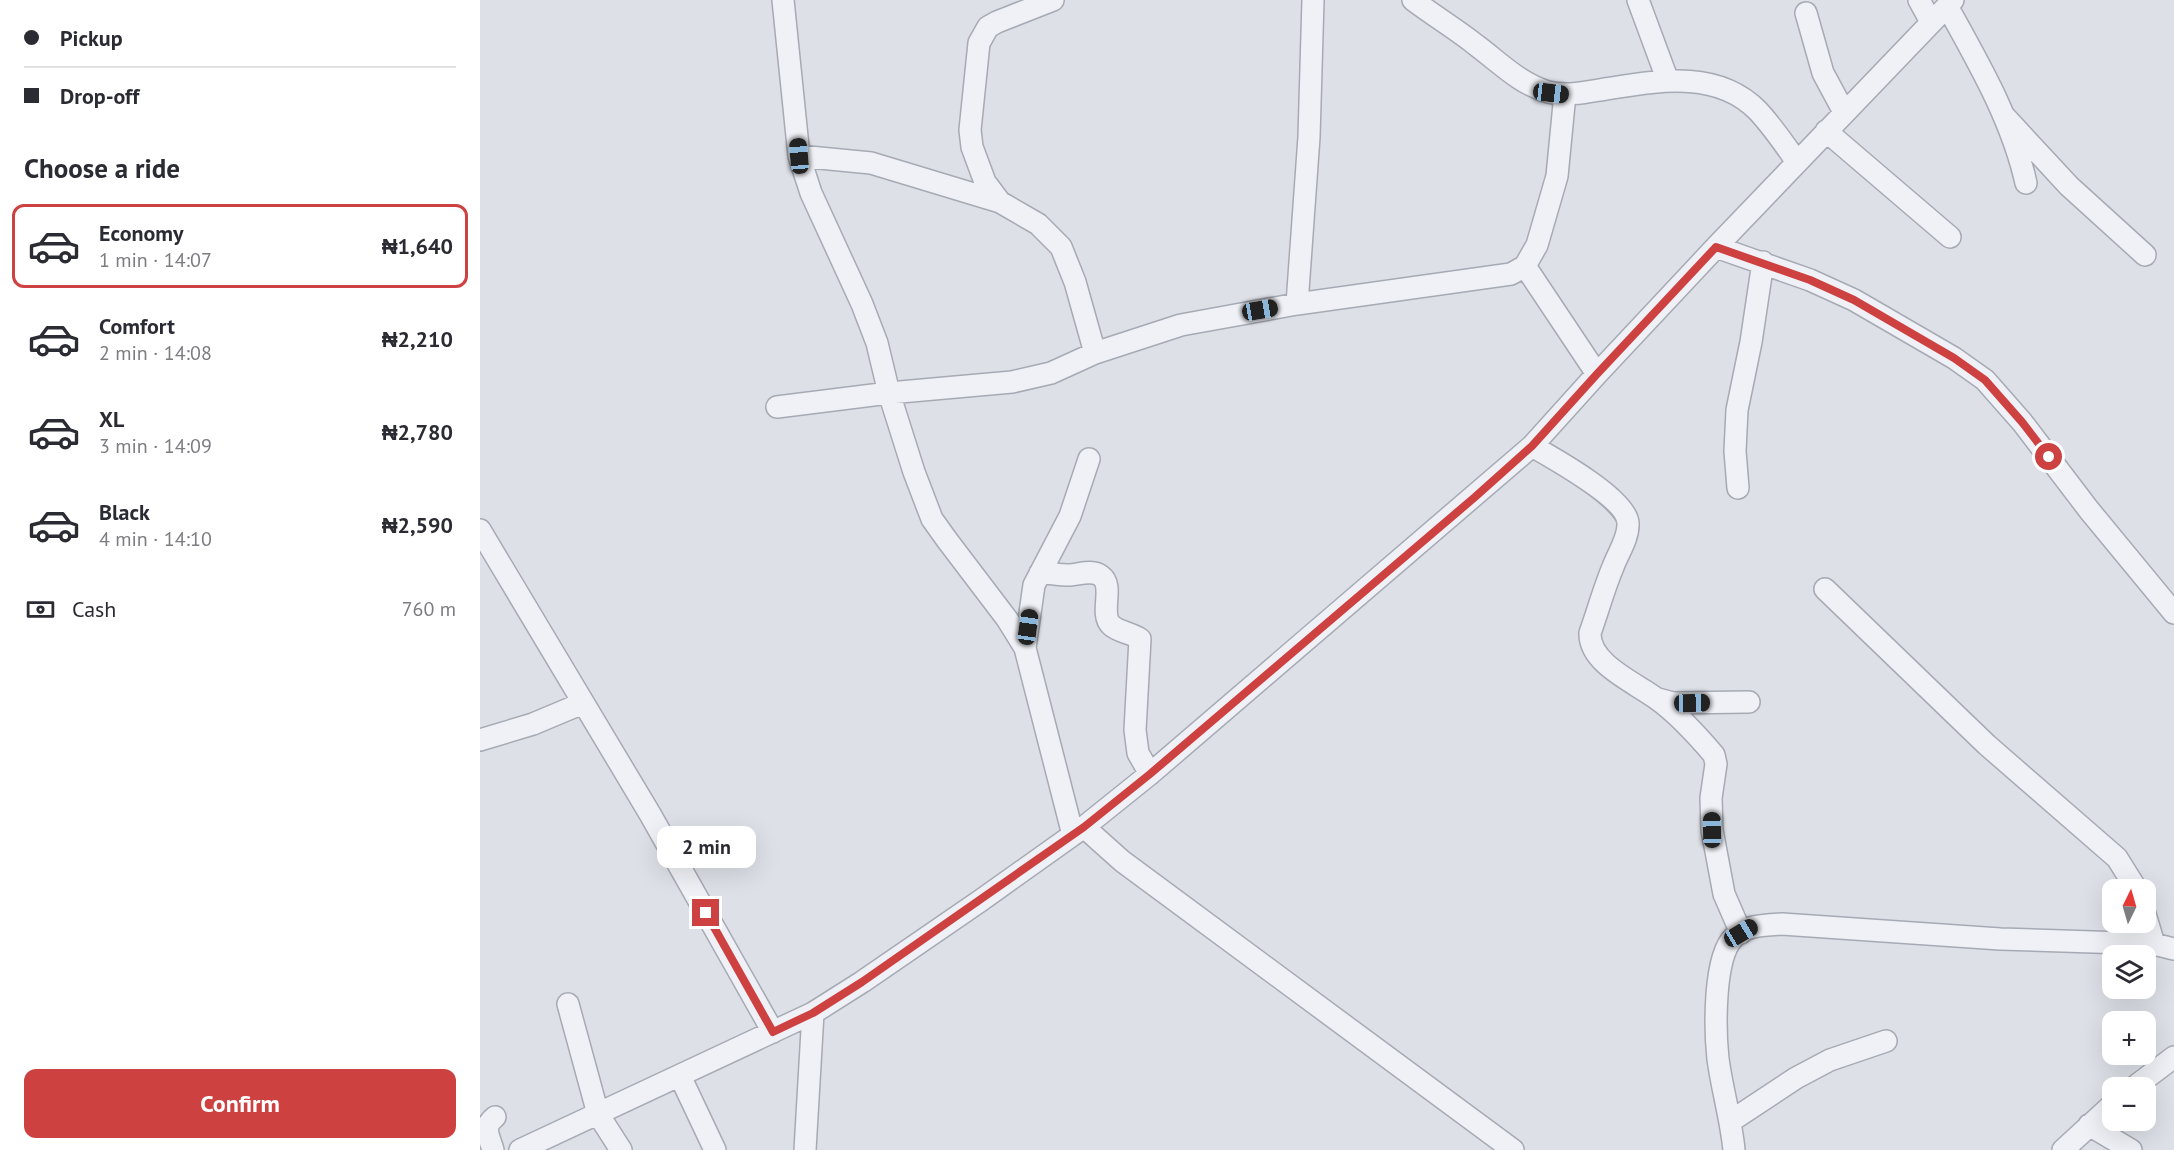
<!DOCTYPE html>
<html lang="en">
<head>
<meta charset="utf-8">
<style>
	body { margin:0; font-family:"PT Sans",sans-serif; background:#f7f7f7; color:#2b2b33; height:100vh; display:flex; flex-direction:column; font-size:22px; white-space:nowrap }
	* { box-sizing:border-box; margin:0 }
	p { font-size:20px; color:#7c7c81 }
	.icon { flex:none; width:33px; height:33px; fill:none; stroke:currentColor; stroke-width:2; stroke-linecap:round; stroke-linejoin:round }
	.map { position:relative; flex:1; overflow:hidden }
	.sheet { display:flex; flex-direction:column; background:#fff; width:480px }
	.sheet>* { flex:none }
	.guide { display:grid; align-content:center; height:132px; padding:0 24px; background:#fff }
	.needle { width:39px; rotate:5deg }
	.buttons { position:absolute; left:1622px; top:879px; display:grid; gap:12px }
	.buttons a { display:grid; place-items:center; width:54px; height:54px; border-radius:12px; background:#fff; box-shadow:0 6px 24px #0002; font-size:30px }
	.end { position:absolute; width:27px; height:27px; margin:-14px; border:8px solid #ce4141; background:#fff; box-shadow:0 0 0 3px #fff }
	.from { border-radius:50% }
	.bubble { position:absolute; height:42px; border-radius:12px; background:#fff; box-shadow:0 6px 24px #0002; font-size:20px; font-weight:700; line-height:42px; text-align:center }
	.car { position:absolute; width:18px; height:36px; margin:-18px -9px; border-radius:8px; box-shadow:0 0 4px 2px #0007; background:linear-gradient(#222 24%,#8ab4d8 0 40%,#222 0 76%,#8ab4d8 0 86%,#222 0) }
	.guide b { display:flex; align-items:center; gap:21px; height:57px; font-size:22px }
	.guide b+b { border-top:2px solid #e1e1e2 }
	.guide i { width:15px; height:15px; background:#2b2b33 }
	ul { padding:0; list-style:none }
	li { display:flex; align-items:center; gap:18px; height:84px; margin:0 12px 9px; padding:0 12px; border:3px solid transparent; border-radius:12px }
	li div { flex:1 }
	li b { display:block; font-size:22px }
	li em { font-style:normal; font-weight:700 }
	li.on { border-color:#ce4141 }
	li>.icon { width:54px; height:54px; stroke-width:1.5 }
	h2 { padding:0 24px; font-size:27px; line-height:72px }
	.pay { display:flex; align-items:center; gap:15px; height:66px; padding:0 24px; font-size:22px }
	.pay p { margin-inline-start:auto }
	.primary-button { display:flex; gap:12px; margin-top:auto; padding:12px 24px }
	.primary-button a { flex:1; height:69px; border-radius:12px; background:#ce4141; color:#fff; font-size:24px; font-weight:700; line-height:69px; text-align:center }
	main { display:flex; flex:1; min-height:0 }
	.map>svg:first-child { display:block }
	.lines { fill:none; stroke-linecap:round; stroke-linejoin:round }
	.minor-casing { stroke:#a6aab4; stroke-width:24 }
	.minor { stroke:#f0f1f6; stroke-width:21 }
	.route { stroke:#ce4141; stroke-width:8 }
</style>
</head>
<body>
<main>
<section class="sheet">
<div class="guide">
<b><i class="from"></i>Pickup</b>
<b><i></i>Drop-off</b>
</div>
<h2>Choose a ride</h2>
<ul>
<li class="on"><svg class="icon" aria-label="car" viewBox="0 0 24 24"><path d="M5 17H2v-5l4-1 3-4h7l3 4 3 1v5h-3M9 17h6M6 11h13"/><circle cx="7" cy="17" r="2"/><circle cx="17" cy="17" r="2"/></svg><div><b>Economy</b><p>1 min · 14:07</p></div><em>₦1,640</em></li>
<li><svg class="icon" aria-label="car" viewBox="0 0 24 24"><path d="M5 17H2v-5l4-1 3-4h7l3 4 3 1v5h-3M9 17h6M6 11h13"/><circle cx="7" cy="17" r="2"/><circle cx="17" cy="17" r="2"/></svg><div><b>Comfort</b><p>2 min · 14:08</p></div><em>₦2,210</em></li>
<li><svg class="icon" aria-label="car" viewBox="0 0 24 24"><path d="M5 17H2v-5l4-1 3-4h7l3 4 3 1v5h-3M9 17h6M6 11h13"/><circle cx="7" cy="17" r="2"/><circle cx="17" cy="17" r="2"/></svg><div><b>XL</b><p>3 min · 14:09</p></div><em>₦2,780</em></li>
<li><svg class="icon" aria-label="car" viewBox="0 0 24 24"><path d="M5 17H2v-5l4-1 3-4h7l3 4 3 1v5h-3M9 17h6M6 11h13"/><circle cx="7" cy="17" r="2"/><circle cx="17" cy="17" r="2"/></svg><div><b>Black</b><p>4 min · 14:10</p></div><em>₦2,590</em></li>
</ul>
<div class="pay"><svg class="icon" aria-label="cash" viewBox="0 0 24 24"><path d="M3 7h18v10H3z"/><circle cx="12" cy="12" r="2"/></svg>Cash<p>760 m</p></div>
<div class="primary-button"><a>Confirm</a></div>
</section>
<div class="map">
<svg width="1694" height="1150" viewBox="0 0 1694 1150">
	<rect width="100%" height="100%" fill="#dde0e7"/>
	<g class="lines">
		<g class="minor-casing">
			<path id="minor" d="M303,0L319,156L331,193L382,304L397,343L409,393L434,472L452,519L467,540L527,619L545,648L593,835
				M933,0C954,16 976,29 996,45C1019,62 1040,84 1068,92C1089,97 1111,91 1132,88C1183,80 1239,71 1278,111C1293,127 1305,145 1317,162
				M1158,0L1188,81
				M1439,0L1451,22
				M1467,6C1498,62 1532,120 1546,183
				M1326,13L1343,73L1364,112
				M1525,117L1589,186L1665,255
				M1346,131L1470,237
				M319,156L391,163L520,202L558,224L581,247L595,282L615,353
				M520,202L505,182L492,147L490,130L499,43L508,27L517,22L573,0
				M1236,247L1330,280L1374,300L1474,358L1505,380L1542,422L1609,510L1694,613
				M1045,266L1117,374
				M817,304L829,137L833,0
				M297,407L409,393L532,382L571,373L615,353L701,325L817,304L1031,274L1045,266L1057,245L1077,176L1085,94
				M1052,446C1073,458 1147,499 1148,523C1149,538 1138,553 1133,567C1124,588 1118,611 1110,633C1109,664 1156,683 1177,699C1198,714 1217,735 1234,755L1236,764L1231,798L1232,830L1244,894L1261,933
				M1258,488L1255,451L1257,410L1271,342L1283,262
				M0,530L170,814L293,1032
				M560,573C570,573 579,575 588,575C598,575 612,569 621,576C635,586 619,613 631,625C638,632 652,633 660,639L655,730L658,753L670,774
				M1345,589L1507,745L1637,858L1657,890
				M545,648L554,585L590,516L609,459
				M1178,699L1193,703L1269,702
				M0,740L53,724L103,703
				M604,827L642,861L1033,1150
				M1665,914L1674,944
				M88,1004L118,1114L141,1150
				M200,1076L235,1150
				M1653,1088L1694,1057
				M1251,1121L1316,1078L1350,1060L1406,1041
				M1609,1125L1651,1150
				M13,1150C9,1136 2,1127 15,1117
				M40,1150L333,1013L382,982L500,901L604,827L670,774L1052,446L1117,374L1236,247L1473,0
				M325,1150L333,1013
				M1254,1150C1251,1119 1242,1089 1238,1059C1235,1031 1233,957 1254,937C1267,925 1285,925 1302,924L1520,939L1674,944L1694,949
				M1583,1150L1632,1105"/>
		</g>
		<use href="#minor" class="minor"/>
	</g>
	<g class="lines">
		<path class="route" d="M226,913L293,1032L333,1013L382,982L604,827L670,774L995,497L1052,446L1117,374L1236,247L1330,280L1374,300L1474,358L1505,380L1542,422L1569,457"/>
	</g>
</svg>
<div class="buttons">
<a><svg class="needle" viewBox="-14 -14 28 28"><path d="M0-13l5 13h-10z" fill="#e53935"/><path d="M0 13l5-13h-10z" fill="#7c7c81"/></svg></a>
<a><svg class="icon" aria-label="layers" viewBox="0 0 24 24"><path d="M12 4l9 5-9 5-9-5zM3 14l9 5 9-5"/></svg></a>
<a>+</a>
<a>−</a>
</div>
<i class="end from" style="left:1569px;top:457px"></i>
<i class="end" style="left:226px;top:913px"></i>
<div class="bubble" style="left:177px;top:826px;width:99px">2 min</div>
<i class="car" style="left:1071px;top:93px;rotate:97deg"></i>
<i class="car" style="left:319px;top:156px;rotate:355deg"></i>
<i class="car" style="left:780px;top:310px;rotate:80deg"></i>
<i class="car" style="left:548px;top:627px;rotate:8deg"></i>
<i class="car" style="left:1212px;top:703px;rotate:89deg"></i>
<i class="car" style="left:1232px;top:830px;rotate:359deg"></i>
<i class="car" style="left:1261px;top:933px;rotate:59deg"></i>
</div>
</main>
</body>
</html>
